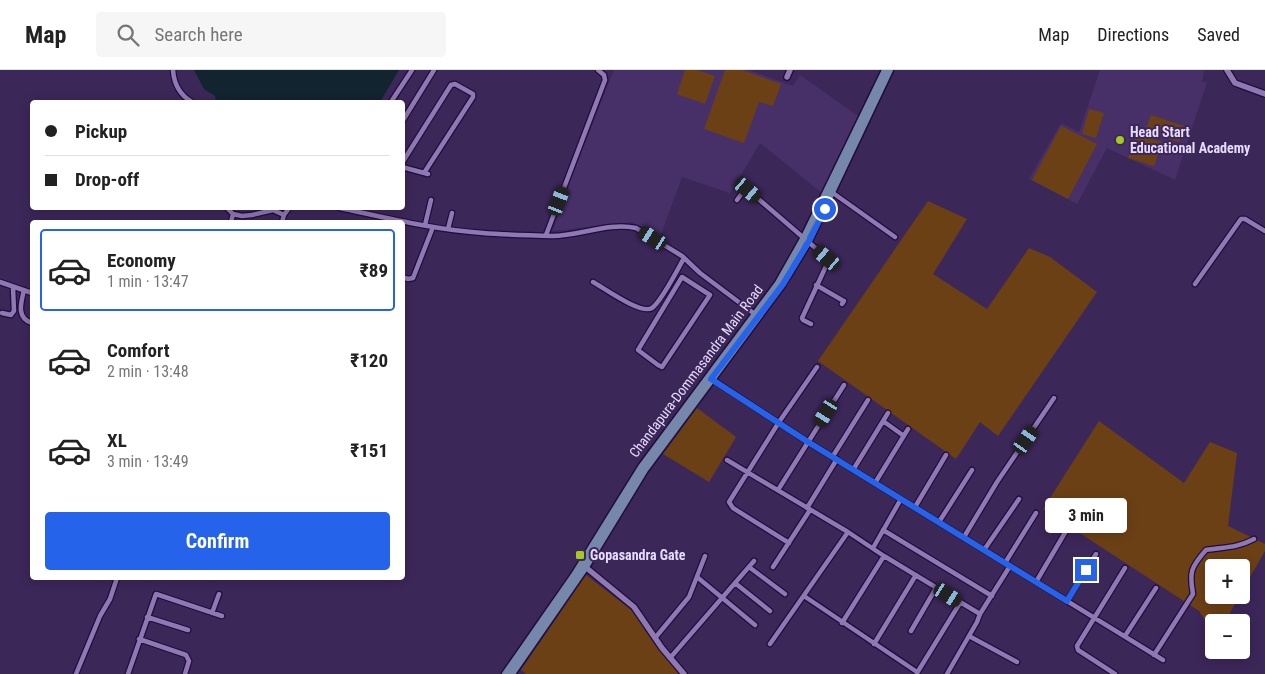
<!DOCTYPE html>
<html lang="en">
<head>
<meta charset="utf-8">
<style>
	body { margin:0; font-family:"Roboto Condensed",sans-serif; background:#f6f6f6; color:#222; height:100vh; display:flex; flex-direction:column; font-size:19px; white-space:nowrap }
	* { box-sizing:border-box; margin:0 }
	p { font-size:16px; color:#767676 }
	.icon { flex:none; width:28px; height:28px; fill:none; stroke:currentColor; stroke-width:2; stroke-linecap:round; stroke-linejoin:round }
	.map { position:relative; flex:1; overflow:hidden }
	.panel { position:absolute; left:30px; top:150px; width:375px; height:360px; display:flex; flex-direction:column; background:#fff; border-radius:5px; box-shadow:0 2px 12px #0003 }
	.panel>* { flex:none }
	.banner { position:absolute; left:30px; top:30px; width:375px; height:110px; border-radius:5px; box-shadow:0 2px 12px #0003; display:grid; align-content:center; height:110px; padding:0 15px; background:#fff }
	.tools { position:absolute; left:1205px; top:489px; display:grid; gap:10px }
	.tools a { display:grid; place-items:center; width:45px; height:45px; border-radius:5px; background:#fff; box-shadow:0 2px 12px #0003; font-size:25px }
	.end { position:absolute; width:22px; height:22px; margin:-11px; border:6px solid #2563eb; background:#fff; box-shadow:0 0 0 2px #fff }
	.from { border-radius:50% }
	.bubble { position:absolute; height:35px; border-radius:5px; background:#fff; box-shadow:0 2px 12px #0003; font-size:16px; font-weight:700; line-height:35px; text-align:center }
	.car { position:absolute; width:15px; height:30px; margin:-15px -8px; border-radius:6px; box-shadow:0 0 4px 1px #0007; background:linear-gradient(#222 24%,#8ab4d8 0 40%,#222 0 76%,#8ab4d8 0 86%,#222 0) }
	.banner b { display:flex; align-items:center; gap:18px; height:48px; font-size:19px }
	.banner b+b { border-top:1px solid #e0e0e0 }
	.banner i { width:12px; height:12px; background:#222 }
	ul { padding:9px 0 0; list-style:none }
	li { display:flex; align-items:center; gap:15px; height:82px; margin:0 10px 8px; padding:0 5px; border:2px solid transparent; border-radius:5px }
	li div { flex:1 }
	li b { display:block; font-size:19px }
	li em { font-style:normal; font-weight:700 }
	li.selected { border-color:#2563eb }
	li>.icon { width:45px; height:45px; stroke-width:1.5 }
	.cta { display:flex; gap:10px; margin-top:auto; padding:10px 15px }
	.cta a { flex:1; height:58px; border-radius:5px; background:#2563eb; color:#fff; font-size:20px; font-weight:700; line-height:58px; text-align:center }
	header { display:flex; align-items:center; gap:30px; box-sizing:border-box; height:70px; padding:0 25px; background:#fff; border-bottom:1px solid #e0e0e0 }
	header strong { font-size:24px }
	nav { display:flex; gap:28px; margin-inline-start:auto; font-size:18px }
	.search { width:350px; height:45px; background:#f6f6f6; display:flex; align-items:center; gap:12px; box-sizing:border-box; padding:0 18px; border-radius:5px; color:#767676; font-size:19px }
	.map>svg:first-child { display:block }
	.built { fill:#473068 }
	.green { fill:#6c4015 }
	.water { fill:#122430 }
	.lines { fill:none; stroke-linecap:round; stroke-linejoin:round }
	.minor-casing { stroke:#230c3d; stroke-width:7 }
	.tertiary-casing { stroke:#230c3d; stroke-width:8 }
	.secondary-casing { stroke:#230c3d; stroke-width:9 }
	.minor { stroke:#8f79b3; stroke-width:4.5 }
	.tertiary { stroke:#8f79b3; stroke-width:5.5 }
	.secondary { stroke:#7588ab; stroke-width:6 }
	.route { stroke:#2563eb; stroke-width:6 }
	.poi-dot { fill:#a7c81f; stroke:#3c2759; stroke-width:2 }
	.labels { text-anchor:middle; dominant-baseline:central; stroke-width:4; stroke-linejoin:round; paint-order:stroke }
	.poi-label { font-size:14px; font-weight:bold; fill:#e7dcfc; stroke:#3c2759; text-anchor:start }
	.street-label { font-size:14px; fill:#e7dcfc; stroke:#3c2759 }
</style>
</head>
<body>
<header>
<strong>Map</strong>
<div class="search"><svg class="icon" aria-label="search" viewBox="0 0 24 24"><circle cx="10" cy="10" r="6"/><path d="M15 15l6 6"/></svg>Search here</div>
<nav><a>Map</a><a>Directions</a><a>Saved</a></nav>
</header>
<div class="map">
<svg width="1265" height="604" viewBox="0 0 1265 604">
	<rect width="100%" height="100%" fill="#3c2759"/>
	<path class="built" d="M614,0H749L793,16L800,5L858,46L822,123L760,73L730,123L682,107L660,167L632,152L553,161L569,114Z
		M1100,0H1204L1202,12H1207L1175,110L1107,78L1077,134L1029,109L1061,53L1079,62Z"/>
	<path class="green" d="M685,0H697L715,6L705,34L677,24Z
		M725,0H742L781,14L773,36L759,32L744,73L704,59Z
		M1089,39L1104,43L1096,68L1082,64Z
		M1151,45L1184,56L1179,72L1145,61Z
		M1061,56L1097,74L1068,129L1032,110Z
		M1136,64L1162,72L1154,96L1128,88Z
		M928,131L967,149L933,204L987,239L1029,178L1050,187L1097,222L998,366L980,352L956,389L818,291Z
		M697,338L736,367L709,412L663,384Z
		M1099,351L1184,413L1210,372L1237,383L1228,456L1265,474V481L1241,523V498H1214V525H1240L1225,552H1214V563L1199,541L1043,439Z
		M586,505L634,542L681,604H526L521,600Z"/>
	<path class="water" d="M194,0H399L380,32H216L215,26L204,19Z"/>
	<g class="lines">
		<g class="minor-casing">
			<path id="minor" d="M173,0C174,15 180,25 192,32
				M391,32L412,0
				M402,52L434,0
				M402,93L451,15L455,14L473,24V27L424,103
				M402,97L428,104
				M833,123L895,167
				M737,130L745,119L748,120L827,188V194L802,248L803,250L811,254
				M227,138L233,144
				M340,138C387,148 435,160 483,163C506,165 529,165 552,166C580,166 608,152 636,158L682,186L700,203L756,245
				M231,152L233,144L242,146L252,145L273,140L284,145
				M282,152L284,145L289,138
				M425,155L431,130
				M448,159L452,143
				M546,165L605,10L604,5L598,0
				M402,207L408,209L413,208L433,157
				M682,207L710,225L662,297L658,295L638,280Z
				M0,212L32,223
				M593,212C604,218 641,245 652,238C661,232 678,199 684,188
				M1195,214L1241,149H1245L1265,161
				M816,215L842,230L844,231L842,234
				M24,220C21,233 16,248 32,253
				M2,243L11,245L14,241L13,217
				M710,308L808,372L1163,590
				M883,351L904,366
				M833,386L868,330
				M727,390L848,462L884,486L980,544L977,552L947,604
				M853,400L888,343
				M875,413L908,359
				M778,420L844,315
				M915,437L946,385
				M807,438L837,389
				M939,452L972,400
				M883,460L992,526
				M964,467L997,412L1054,328
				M789,473L733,438L729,432L779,352L817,297
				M873,478L901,429
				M984,480L1019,429
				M1005,493L1036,443
				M749,497L785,524
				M773,497L810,440
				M697,507L755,555
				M1036,512L1066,461
				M735,513L770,541
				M804,526L917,602
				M1067,531L1096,484
				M212,543L219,524
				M980,544L1010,496
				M147,547L188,560
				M842,553L884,486
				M911,561L936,518
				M969,566L1017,592
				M1125,566L1156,518
				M655,568L689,527L705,486
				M139,569L186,585L189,591L185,604
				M770,574L848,462
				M874,574L916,505
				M1154,585L1193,524C1189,502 1191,497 1206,480C1225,477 1237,478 1254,469
				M670,588L754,491
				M917,603L960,533
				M76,604L100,546L110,529L117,508
				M128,604L156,524L222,546
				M1115,604L1078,580L1077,576L1125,498"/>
		</g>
		<g class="tertiary-casing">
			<path id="tertiary" d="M1227,0L1235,13L1265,24
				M787,7L790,0
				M583,495L634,537L662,578L684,604"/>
		</g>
		<g class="secondary-casing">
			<path id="secondary" d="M505,604L574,505L641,397L778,213L804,167L885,0
				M512,604L586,497L645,400L783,214L809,171L890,0"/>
		</g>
		<use href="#minor" class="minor"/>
		<use href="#tertiary" class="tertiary"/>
		<use href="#secondary" class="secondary"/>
	</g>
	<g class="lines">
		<path class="route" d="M825,139L809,171L783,214L711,309L808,372L1067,531L1086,500"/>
	</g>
	<g class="poi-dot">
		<circle cx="1120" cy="70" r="5"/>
		<rect x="575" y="480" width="10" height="10" rx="2.5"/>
	</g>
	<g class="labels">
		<g class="poi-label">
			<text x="1130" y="62">Head Start<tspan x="1130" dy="16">Educational Academy</tspan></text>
			<text x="590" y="485">Gopasandra Gate</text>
		</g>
		<g class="street-label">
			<text transform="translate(696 301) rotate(-53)">Chandapura-Dommasandra Main Road</text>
		</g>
	</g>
</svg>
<div class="tools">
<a>+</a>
<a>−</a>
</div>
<i class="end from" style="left:825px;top:139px"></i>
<i class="end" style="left:1086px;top:500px"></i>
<div class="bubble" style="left:1045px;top:428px;width:82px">3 min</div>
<i class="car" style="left:748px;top:120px;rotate:130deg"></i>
<i class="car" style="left:559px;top:131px;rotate:21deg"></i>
<i class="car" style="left:653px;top:168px;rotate:302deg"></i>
<i class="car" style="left:827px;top:188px;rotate:310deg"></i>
<i class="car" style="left:826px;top:343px;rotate:212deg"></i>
<i class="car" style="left:1026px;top:370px;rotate:35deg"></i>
<i class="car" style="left:948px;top:525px;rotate:122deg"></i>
<div class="banner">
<b><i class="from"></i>Pickup</b>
<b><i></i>Drop-off</b>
</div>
<section class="panel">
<ul>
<li class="selected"><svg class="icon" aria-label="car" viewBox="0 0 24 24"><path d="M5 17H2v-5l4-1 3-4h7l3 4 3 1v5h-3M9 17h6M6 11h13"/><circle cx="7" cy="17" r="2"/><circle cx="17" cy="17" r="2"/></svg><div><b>Economy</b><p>1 min · 13:47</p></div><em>₹89</em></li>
<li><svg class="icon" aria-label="car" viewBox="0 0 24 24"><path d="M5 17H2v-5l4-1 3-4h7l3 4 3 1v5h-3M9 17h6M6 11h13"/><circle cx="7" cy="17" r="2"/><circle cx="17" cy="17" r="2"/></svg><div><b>Comfort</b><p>2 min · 13:48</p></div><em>₹120</em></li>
<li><svg class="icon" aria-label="car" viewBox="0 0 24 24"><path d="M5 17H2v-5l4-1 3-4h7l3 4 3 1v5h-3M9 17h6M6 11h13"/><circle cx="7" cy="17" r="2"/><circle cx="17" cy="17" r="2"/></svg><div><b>XL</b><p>3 min · 13:49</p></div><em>₹151</em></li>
</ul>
<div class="cta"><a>Confirm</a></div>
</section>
</div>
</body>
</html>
